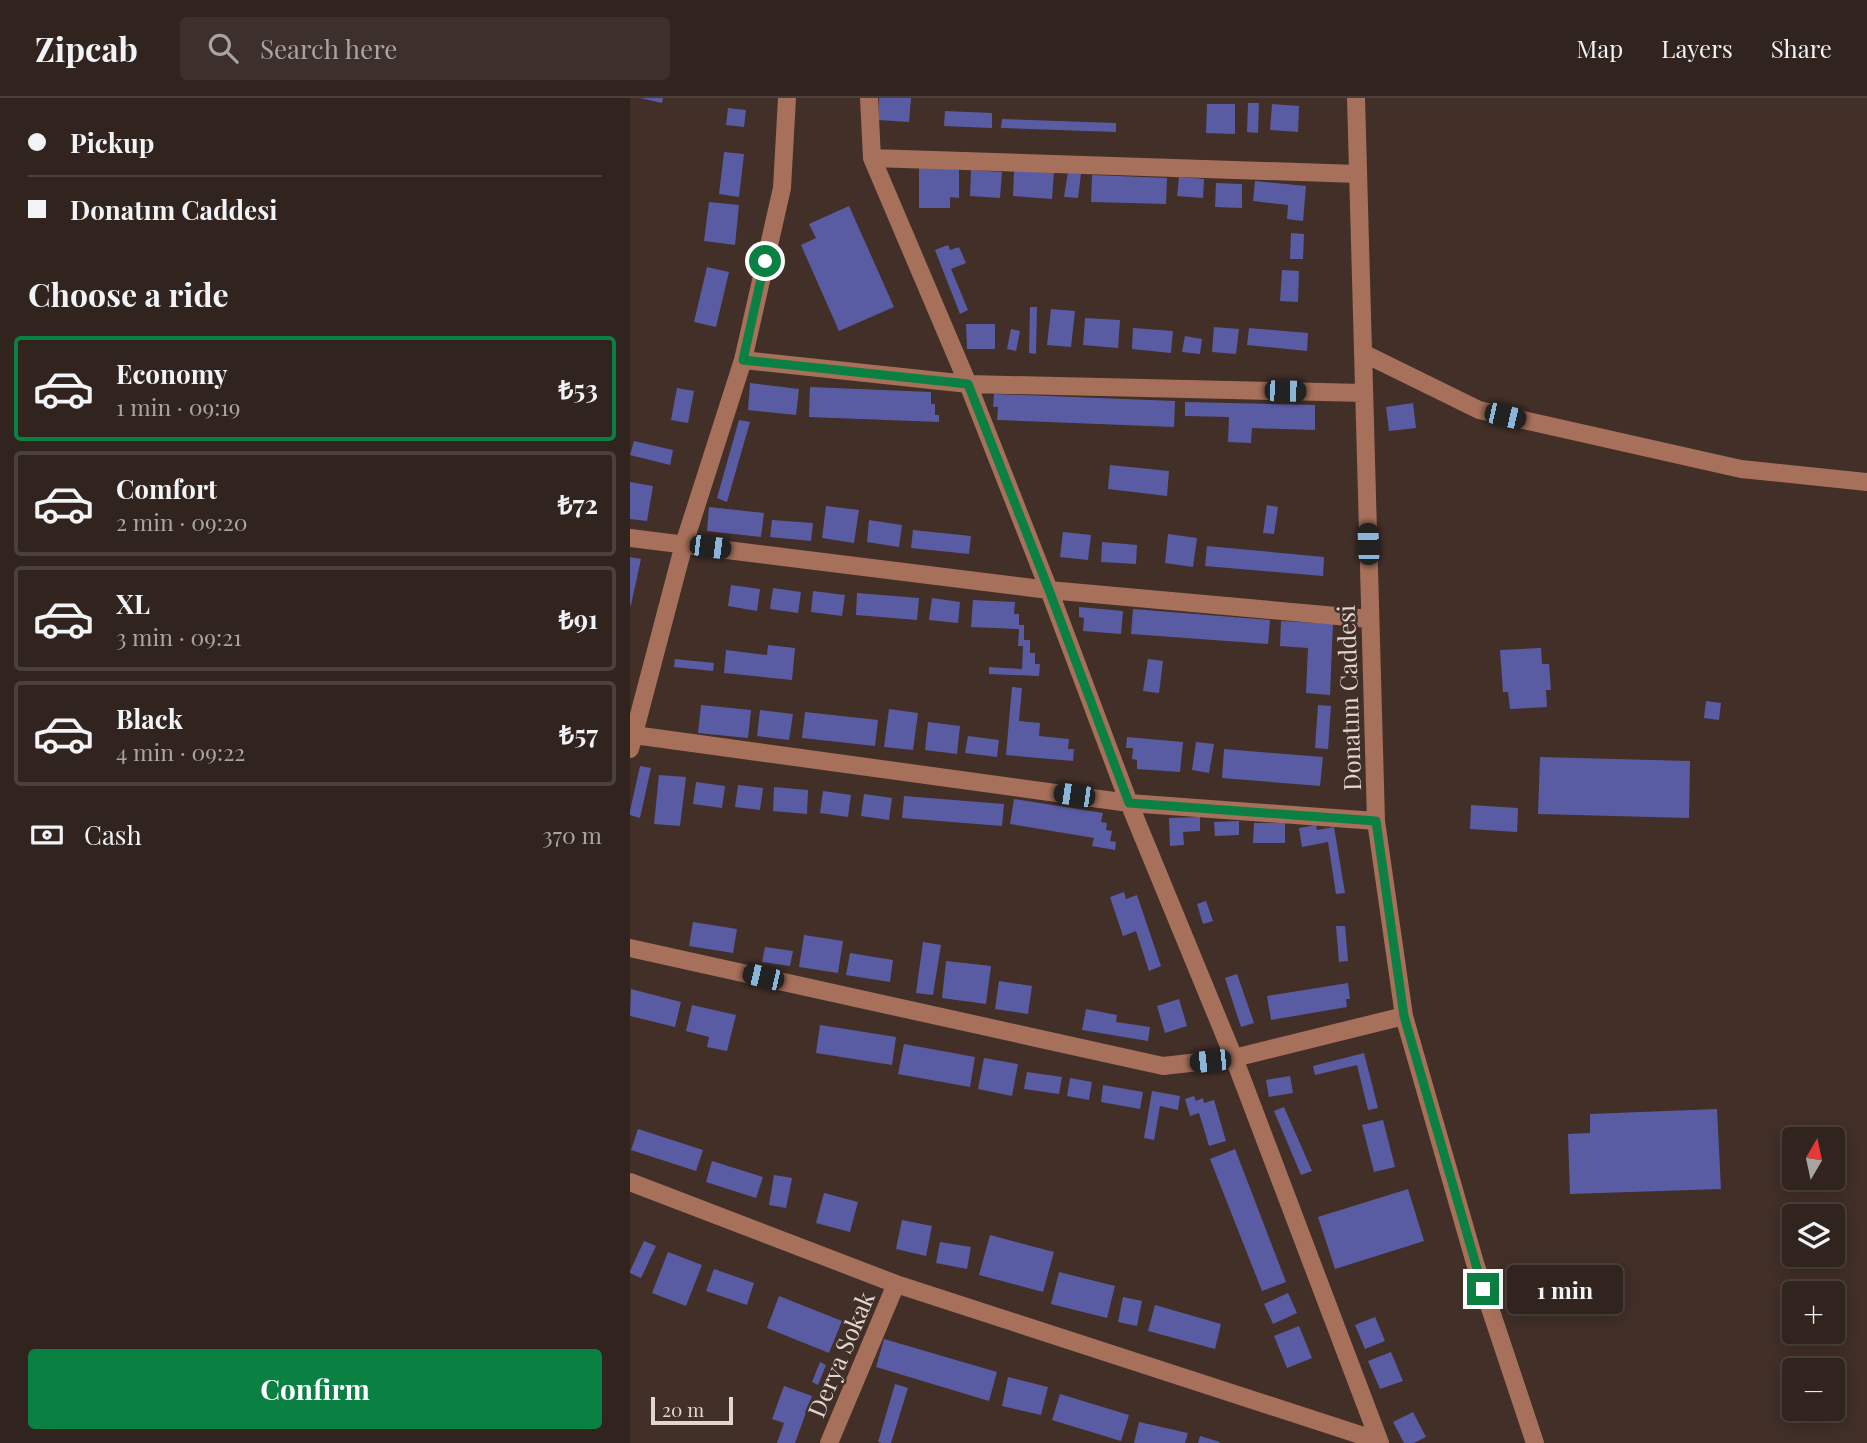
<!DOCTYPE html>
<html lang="en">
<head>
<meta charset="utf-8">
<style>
	body { margin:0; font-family:"Playfair Display",serif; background:#3d2f2b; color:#f1f3f6; height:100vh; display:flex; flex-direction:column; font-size:26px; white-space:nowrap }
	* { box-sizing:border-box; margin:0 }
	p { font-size:23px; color:#a8a4a4 }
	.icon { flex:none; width:38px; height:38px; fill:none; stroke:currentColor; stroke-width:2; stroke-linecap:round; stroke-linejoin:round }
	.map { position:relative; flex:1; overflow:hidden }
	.side { display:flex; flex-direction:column; background:#31231e; width:630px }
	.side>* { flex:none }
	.top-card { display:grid; align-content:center; height:154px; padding:0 28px; background:#31231e }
	.needle { width:46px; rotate:9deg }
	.controls { position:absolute; left:1152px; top:1029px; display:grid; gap:14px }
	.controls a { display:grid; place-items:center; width:63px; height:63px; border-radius:7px; background:#31231e; box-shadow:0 4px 18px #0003,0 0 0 2px #4c403c; font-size:35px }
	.scale { position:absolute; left:21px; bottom:18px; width:82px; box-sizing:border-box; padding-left:7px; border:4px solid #e1d5d0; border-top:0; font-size:19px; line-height:24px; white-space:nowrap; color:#e1d5d0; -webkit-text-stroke:5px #412f28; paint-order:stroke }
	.end { position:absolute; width:32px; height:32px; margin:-16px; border:9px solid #0b8043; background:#fff; box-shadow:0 0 0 4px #fff }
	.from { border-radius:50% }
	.bubble { position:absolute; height:49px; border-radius:7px; background:#31231e; box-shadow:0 4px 18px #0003,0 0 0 2px #4c403c; font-size:23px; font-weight:700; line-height:49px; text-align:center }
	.car { position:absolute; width:21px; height:42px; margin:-21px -10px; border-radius:9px; box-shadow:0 0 5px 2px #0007; background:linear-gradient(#222 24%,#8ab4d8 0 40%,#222 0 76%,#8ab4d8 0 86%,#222 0) }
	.top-card b { display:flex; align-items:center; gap:24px; height:66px; font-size:26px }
	.top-card b+b { border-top:2px solid #4c403c }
	.top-card i { width:18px; height:18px; background:#f1f3f6 }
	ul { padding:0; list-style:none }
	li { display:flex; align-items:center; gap:21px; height:105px; margin:0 14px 10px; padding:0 14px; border:4px solid #4c403c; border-radius:7px }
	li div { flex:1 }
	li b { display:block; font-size:26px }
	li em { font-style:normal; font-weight:700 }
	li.active { border-color:#0b8043 }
	li>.icon { width:63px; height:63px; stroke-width:1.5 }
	h2 { padding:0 28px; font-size:32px; line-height:84px }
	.pay { display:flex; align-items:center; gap:18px; height:77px; padding:0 28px; font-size:26px }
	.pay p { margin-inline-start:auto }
	.button { display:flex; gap:14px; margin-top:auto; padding:14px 28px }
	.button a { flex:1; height:80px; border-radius:7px; background:#0b8043; color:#fff; font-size:28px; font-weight:700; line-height:80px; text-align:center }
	header { display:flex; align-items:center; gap:42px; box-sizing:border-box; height:98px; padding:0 35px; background:#31231e; border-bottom:2px solid #4c403c }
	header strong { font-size:33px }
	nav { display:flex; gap:38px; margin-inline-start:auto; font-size:24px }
	.search { width:490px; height:63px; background:#3d2f2b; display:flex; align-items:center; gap:18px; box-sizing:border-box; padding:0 24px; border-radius:7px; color:#a8a4a4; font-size:26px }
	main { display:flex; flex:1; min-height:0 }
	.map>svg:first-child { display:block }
	.building { fill:#5a5ca3 }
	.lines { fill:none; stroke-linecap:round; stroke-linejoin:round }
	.minor { stroke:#a6705a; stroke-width:18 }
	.route { stroke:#0b8043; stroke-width:9 }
	.labels { text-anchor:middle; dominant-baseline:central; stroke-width:5; stroke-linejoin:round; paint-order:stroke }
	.street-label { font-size:24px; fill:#e1d5d0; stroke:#412f28 }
</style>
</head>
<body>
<header>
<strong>Zipcab</strong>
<div class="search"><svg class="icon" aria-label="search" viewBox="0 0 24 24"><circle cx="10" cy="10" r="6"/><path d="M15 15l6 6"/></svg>Search here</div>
<nav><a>Map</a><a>Layers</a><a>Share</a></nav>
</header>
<main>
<section class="side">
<div class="top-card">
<b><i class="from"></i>Pickup</b>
<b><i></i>Donatım Caddesi</b>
</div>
<h2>Choose a ride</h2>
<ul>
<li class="active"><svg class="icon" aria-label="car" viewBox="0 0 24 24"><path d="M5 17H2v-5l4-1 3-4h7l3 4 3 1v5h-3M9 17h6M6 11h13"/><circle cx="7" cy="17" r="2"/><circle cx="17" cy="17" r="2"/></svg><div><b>Economy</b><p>1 min · 09:19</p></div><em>₺53</em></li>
<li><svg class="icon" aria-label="car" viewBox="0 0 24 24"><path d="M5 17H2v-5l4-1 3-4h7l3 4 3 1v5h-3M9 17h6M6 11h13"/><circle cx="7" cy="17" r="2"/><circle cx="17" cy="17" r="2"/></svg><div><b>Comfort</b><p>2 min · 09:20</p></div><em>₺72</em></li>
<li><svg class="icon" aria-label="car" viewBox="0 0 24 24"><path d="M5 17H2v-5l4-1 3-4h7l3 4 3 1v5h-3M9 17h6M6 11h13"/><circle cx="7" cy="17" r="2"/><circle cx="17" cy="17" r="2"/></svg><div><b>XL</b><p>3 min · 09:21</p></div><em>₺91</em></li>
<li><svg class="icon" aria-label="car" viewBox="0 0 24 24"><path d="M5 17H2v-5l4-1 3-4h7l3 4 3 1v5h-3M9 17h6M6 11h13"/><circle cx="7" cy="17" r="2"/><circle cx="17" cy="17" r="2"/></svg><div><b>Black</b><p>4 min · 09:22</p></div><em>₺57</em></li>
</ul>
<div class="pay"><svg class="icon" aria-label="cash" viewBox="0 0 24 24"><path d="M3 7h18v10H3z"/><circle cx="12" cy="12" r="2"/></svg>Cash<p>370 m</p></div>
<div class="button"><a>Confirm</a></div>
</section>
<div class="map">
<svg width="1237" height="1345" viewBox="0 0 1237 1345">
	<rect width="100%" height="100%" fill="#412f28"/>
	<path class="building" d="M10,0H33L32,5Z
		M249,0H281L279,24L248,22Z
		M618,5H629L628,35L617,34Z
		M577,6H605V36L576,35Z
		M642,6L669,8L668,34L640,32Z
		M98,10L116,12L114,29L96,27Z
		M315,13L362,15V30L314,28Z
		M372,21L486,25V34L371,30Z
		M94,54L114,56L109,99L89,96Z
		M289,66H329V100L320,99V110H289Z
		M341,72L372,74L370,100L340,98Z
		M384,72L424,74L422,101L383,98Z
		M438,74L451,76L448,100L434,99Z
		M462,77L537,80L536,106L461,104Z
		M549,79L574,81L573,100L547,98Z
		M625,83L676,88L673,123L657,121L658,107L623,103Z
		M586,85L612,86V110L585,109Z
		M79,104L109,107L105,147L74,143Z
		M219,108L264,209L209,233L171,147L186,140L179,126Z
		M661,135L674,136L673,161H660Z
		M318,147L320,152L329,149L336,165L321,171L338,212L330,216L305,152Z
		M77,169L99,174L86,229L64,224Z
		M652,172L669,173L668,204L650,203Z
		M400,209H407L406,256L399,255Z
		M421,211L445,213L441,249L417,247Z
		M455,220L490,222L488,250L453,247Z
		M336,226H365V251H337Z
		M584,229L609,231L606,256L582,254Z
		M503,230L543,233L541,255L502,251Z
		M619,230L678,235L677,253L617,247Z
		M381,231L390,233L386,253L377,251Z
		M555,238L572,241L570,256L552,254Z
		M120,285L169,291L166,317L118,312Z
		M180,289L301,294V306H305V317H309V324L179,319Z
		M47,290L64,293L58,325L41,322Z
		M364,296L545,303L544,329L367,322L368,309H363Z
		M555,304L685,307V332L622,330L621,345L598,344L599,319L555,318Z
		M783,305L786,330L759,333L756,309Z
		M109,322L120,324L97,404L87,400Z
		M4,343L43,352L40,367L0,357Z
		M480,367L539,373L537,398L478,391Z
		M0,384L23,388L17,423L0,421Z
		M637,407L648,409L644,436L633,435Z
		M196,408L229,412L224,445L192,440Z
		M79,409L134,415L131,439L77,433Z
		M142,422L183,425L181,443L140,439Z
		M239,422L272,427L269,449L237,444Z
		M283,432L341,438L339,456L281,450Z
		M433,434L461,437L458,462L430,459Z
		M538,436L567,440L563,469L535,465Z
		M472,444L507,447L506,466L471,464Z
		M577,448L694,459L693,478L575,468Z
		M0,459L11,461L1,507H0Z
		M101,487L130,491L127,513L98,508Z
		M143,490L171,494L168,515L140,511Z
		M183,493L215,497L212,518L181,514Z
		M227,495L289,500L287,522L226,517Z
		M302,500L330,504L328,525L299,522Z
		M343,502L385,504L384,516H389V527H394V542H400V555H405V566H410L409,578L359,576V569L392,571L393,548H388L389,531L341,529Z
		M449,509L493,513L491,536L453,533L454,520L449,519Z
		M503,511L640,522L638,546L501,536Z
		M651,523L703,526L700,597L676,595L678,550L650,548Z
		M138,547L165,550L162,582L94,575L96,552L137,557Z
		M911,550L912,566H919L921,592H916L917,609L880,611L878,594H873L870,552Z
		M45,561L84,565L83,573L44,569Z
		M518,561L533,563L529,595L513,593Z
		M382,589L392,590L389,623L410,625L409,638L439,641L438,651H444L443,663L376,657Z
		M1076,603L1091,605L1089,622L1074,620Z
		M71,607L121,612L118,640L68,635Z
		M688,607L701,608L698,651L685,650Z
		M259,611L288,615L283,652L254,649Z
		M130,612L163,616L159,642L127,638Z
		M175,614L248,622L245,648L172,640Z
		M298,624L330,628L327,656L295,652Z
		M338,638L369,642L367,659L335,655Z
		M497,639L553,644L550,674L507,671V662L502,661L503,650H496Z
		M566,644L584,646L579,675L562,672Z
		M594,651L693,659L690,688L592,680Z
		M910,659L1060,663L1059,720L908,716Z
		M10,668L21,670L10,720L0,717V713Z
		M29,677L56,679L50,728L24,726Z
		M66,684L95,688L92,710L63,706Z
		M108,687L133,690L130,712L105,709Z
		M144,689L178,692L177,716L143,713Z
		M193,693L221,697L218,719L190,715Z
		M234,696L262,700L259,722L231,718Z
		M274,698L374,706L372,728L272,720Z
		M384,701L473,715L471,724L477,725L476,732L482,733L480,743L486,744L485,752L462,748L464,740L380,726Z
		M841,707L888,710L887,734L840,731Z
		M570,719V733L553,734L554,747L540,748L539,720Z
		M609,723V737L585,738L584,724Z
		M624,725H655V745H623Z
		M686,727L687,732L704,729L715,795L706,796L698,744L672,749L669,730Z
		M494,794L496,801L507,797L531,868L519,873L506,833L493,838L480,799Z
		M576,803L583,823L573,826L567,806Z
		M63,824L107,831L103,855L59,848Z
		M706,828H715L718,863L709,864Z
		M174,837L213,843L208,875L169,869Z
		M293,844L311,847L303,897L286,895Z
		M135,849L163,853L160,868L132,864Z
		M220,855L263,862L260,884L216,877Z
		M316,863L361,868L356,906L312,900Z
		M607,876L624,925L611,929L595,880Z
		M369,883L402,888L398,916L365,911Z
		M718,885L720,901H716L717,909L641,922L637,898Z
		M1,891L51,904L45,929L0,918Z
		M549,901L557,928L535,935L527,908Z
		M62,907L106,917L97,953L77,949L79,939L56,933Z
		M456,911L487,917L486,924L520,929L518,943L452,932Z
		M190,927L266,939L262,967L186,955Z
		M274,946L345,959L340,989L268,976Z
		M734,955L748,1010L738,1012L727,967L685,977L683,968Z
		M354,960L388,966L382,998L348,991Z
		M397,974L432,979L429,996L394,991Z
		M660,978L663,995L639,999L636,982Z
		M440,980L462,984L459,1002L437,998Z
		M473,987L513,994L510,1011L471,1004Z
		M522,993L550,998L548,1012L530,1008L524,1042L514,1040Z
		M564,998L566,1003L573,1000L574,1005L584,1002L596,1043L579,1048L569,1015L560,1018L555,1001Z
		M654,1009L682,1073L671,1077L644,1013Z
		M1087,1011L1091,1091L940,1096L938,1036L960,1035V1016Z
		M753,1022L765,1069L744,1074L732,1027Z
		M8,1031L73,1052L66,1073L1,1052Z
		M605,1051L656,1184L632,1193L580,1061Z
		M82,1063L133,1079L126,1100L76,1084Z
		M144,1077L162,1080L156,1110L139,1107Z
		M778,1091L794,1143L705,1171L688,1119Z
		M194,1095L228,1104L220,1134L186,1125Z
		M272,1122L302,1128L296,1158L266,1151Z
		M360,1137L424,1154L413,1194L349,1177Z
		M14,1143L26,1148L11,1180L0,1175V1173Z
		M310,1144L341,1149L337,1171L306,1165Z
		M38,1154L72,1167L56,1208L22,1195Z
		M84,1171L124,1185L117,1207L76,1193Z
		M429,1174L485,1188L477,1220L421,1206Z
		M658,1195L667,1215L643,1226L634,1206Z
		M149,1198L212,1223L199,1255L137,1230Z
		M493,1199L512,1203L507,1228L488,1224Z
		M525,1207L591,1226L585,1251L518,1233Z
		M745,1219L755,1243L735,1251L725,1227Z
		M669,1228L682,1260L657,1270L644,1238Z
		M254,1241L367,1274L359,1303L246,1269Z
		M761,1254L773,1283L750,1291L738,1263Z
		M190,1264L196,1267L188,1287L182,1284Z
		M378,1279L418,1289L411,1317L372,1308Z
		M265,1286L278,1290L261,1345H252L248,1344Z
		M154,1288L182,1298L165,1345H147L154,1325L142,1321Z
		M430,1296L499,1317L491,1343L422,1322Z
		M783,1314L796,1339L784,1345H774L763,1324Z
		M509,1324L558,1335L555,1345H504Z
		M570,1338L590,1344L589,1345H568Z"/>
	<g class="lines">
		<path class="minor" d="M239,0L242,60L338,286L419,492L499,705L604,960L750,1345
			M726,0L746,723L774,918L845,1165L905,1345
			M242,60L728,76
			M733,255L849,312L1111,371L1237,384
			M113,262L338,286L734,295
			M0,440L419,492L740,521
			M4,637L499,705L746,723
			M0,651L54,446L113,262L152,90L157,0
			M0,850L533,968L604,960L774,918
			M0,1084L266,1186L749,1343
			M199,1345L266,1186"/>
	</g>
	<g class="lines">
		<path class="route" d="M135,163L113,262L338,286L419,492L499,705L746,723L774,918L853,1191"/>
	</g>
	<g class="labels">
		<g class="street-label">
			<text transform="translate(718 600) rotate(-92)">Donatım Caddesi</text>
			<text transform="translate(210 1256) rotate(-67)">Derya Sokak</text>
		</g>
	</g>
</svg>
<div class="controls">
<a><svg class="needle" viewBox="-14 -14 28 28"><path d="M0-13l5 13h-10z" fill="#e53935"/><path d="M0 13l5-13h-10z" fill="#a8a4a4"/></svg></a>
<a><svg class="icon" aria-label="layers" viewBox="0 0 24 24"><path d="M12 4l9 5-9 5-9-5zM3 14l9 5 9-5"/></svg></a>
<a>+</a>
<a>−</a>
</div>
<div class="scale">20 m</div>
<i class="end from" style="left:135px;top:163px"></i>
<i class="end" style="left:853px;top:1191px"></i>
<div class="bubble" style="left:877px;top:1167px;width:116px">1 min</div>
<i class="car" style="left:655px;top:293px;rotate:91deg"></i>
<i class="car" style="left:875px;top:318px;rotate:103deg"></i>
<i class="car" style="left:738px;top:446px;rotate:358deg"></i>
<i class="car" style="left:80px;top:449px;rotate:97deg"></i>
<i class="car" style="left:444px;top:697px;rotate:278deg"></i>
<i class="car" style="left:133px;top:879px;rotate:283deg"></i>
<i class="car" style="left:580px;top:963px;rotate:264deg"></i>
</div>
</main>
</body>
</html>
